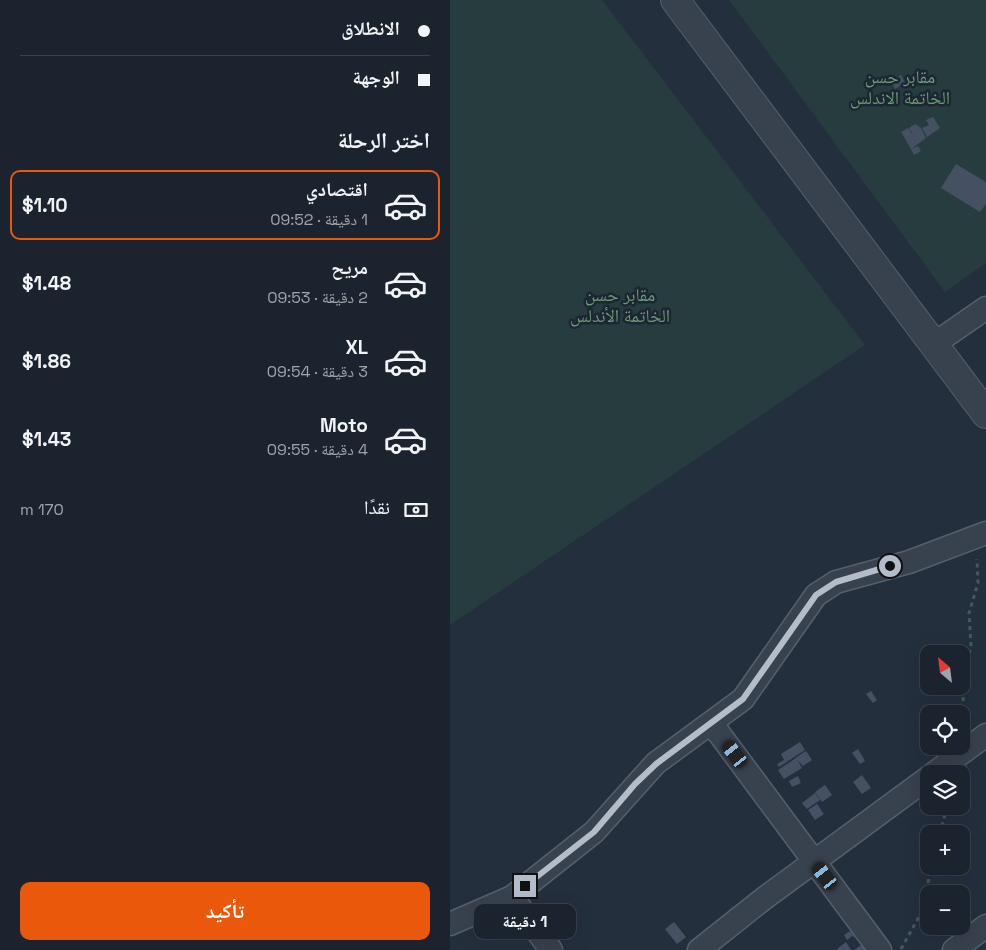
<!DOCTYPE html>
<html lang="ar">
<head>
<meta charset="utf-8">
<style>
	body { margin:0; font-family:"Space Grotesk","Noto Naskh Arabic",sans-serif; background:#282f3a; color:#f1f3f6; direction:rtl; height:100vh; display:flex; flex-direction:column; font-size:19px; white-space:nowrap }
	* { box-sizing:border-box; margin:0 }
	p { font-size:16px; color:#a0a4aa }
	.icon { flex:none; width:28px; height:28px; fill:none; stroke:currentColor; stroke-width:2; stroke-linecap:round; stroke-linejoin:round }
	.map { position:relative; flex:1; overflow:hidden; direction:ltr }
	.details { display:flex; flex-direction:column; background:#1b232e; width:450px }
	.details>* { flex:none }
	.guide { display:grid; align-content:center; height:110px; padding:0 20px; background:#1b232e }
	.needle { width:32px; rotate:332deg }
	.fabs { position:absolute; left:470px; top:645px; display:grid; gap:10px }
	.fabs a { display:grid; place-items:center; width:50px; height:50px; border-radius:10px; background:#1b232e; box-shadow:0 5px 20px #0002,0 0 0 1px #39404a; font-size:25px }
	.end { position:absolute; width:22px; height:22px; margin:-11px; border:6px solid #b4bcc9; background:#111; box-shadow:0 0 0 2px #111 }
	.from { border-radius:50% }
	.bubble { position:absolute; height:35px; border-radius:10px; background:#1b232e; box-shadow:0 5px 20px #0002,0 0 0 1px #39404a; font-size:16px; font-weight:700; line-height:35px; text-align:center; direction:rtl }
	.car { position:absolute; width:15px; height:30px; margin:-15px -8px; border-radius:6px; box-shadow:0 0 4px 1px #0007; background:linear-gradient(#222 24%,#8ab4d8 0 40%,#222 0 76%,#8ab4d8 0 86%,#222 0) }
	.guide b { display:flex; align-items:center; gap:18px; height:48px; font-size:19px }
	.guide b+b { border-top:1px solid #39404a }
	.guide i { width:12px; height:12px; background:#f1f3f6 }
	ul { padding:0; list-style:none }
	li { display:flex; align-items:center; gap:15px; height:70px; margin:0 10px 8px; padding:0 10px; border:2px solid transparent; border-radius:10px }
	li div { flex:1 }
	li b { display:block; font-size:19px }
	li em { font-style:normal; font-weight:700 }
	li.current { border-color:#ea580c }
	li>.icon { width:45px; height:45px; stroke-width:1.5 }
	h2 { padding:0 20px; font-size:22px; line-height:60px }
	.pay { display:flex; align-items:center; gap:12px; height:55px; padding:0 20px; font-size:19px }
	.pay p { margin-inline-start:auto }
	.primary-button { display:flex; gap:10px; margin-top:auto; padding:10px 20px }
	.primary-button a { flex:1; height:58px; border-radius:10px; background:#ea580c; color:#fff; font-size:20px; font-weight:700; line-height:58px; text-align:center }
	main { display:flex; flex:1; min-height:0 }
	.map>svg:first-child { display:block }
	.green { fill:#263c3f }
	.building { fill:#455162 }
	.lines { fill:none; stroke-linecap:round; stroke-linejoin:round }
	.minor-casing { stroke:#565f6c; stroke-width:25 }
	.tertiary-casing { stroke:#565f6c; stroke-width:30 }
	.path { stroke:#44595c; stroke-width:3; stroke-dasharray:4 4; stroke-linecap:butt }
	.minor { stroke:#38414e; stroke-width:22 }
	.tertiary { stroke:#38414e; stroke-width:28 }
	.route { stroke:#b4bcc9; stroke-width:6 }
	.labels { text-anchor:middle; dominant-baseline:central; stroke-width:5; stroke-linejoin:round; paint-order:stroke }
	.park-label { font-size:18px; fill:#6b9a76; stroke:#1d2633 }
</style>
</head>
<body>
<main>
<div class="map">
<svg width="536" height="950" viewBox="0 0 536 950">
	<rect width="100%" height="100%" fill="#242f3e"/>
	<path class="green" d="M0,0H152L415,345L0,625Z
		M279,0H536V263L495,292Z"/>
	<path class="building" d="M451,75L455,83L445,89L441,81Z
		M483,117L490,128L477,137L472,128L479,125L476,120Z
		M465,124L471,128L476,138L461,149L451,132L458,128L464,137L459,128Z
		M468,146L471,151L464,155L461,149Z
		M506,164L536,182V204L530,212L491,188Z
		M421,691L427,700L423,703L416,694Z
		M350,742L355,750L329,767L327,764L334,760L331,754Z
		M408,749L415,761L410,764L402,753Z
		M356,751L362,760L353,766L345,758Z
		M346,758L352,768L334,779L328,770Z
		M412,775L421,788L412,794L403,782Z
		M348,776L351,783L342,787L339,781Z
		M375,785L382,795L372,802L365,792Z
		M365,793L370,800L357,809L352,803Z
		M367,804L374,814L365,820L358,810Z
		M224,922L236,937L227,944L215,929Z
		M400,931L405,938L402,936L397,940L394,935Z
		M396,942L401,950H388L387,949Z
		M413,944L422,950H404Z"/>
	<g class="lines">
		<g class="minor-casing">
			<path id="minor" d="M484,344L536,308
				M262,724L430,950
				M483,774L536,735
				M62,897L101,950
				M0,924L62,897L144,832L206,763L293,699L366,595L386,582L459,562L536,533
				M249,950L312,900L479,777
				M504,950L536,926"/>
		</g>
		<g class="tertiary-casing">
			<path id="tertiary" d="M225,0L536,414"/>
		</g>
		<path class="path" d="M516,725L512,689L521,646L519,613L528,583L527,559
			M490,834L497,806
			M451,949L470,915L482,866"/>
		<use href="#minor" class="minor"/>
		<use href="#tertiary" class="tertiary"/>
	</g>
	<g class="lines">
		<path class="route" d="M75,886L144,832L185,784L206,764L293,699L366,595L386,582L440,566"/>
	</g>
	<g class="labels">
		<g class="park-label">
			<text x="450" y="76">مقابر حسن<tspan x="450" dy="21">الخاتمة الاندلس</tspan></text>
			<text x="170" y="294">مقابر حسن<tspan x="170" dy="21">الخاتمة الأندلس</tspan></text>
		</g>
	</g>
</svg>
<div class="fabs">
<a><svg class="needle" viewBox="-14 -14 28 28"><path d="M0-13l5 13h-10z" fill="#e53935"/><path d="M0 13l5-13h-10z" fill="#a0a4aa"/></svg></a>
<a><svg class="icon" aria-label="locate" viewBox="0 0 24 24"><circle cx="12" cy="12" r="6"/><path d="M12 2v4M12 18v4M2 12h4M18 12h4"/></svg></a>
<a><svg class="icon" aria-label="layers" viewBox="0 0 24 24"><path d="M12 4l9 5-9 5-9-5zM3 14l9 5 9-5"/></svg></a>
<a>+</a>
<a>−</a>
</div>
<i class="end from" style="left:440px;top:566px"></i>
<i class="end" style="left:75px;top:886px"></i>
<div class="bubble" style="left:24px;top:904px;width:102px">1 دقيقة</div>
<i class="car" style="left:285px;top:754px;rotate:323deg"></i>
<i class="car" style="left:375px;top:876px;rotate:323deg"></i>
</div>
<section class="details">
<div class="guide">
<b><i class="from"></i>الانطلاق</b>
<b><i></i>الوجهة</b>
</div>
<h2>اختر الرحلة</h2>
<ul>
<li class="current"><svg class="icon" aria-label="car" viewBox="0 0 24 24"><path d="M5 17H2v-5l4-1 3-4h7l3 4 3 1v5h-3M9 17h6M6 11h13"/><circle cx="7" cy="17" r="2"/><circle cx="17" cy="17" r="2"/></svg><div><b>اقتصادي</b><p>1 دقيقة · 09:52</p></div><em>$1.10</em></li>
<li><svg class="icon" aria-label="car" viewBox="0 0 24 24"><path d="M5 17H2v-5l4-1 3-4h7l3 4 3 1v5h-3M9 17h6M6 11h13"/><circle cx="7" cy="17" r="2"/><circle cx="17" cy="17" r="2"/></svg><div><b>مريح</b><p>2 دقيقة · 09:53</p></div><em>$1.48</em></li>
<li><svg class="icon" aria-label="car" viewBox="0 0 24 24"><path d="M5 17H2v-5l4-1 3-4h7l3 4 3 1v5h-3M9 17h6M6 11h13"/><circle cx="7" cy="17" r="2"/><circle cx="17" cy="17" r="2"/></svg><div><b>XL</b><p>3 دقيقة · 09:54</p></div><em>$1.86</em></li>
<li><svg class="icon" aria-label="car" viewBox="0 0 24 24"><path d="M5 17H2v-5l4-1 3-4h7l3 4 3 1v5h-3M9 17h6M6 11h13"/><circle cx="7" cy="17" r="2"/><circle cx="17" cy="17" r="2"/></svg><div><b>Moto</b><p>4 دقيقة · 09:55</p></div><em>$1.43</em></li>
</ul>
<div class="pay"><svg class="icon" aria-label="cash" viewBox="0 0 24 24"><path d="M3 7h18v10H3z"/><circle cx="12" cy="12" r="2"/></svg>نقدًا<p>170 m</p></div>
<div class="primary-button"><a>تأكيد</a></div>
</section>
</main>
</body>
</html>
